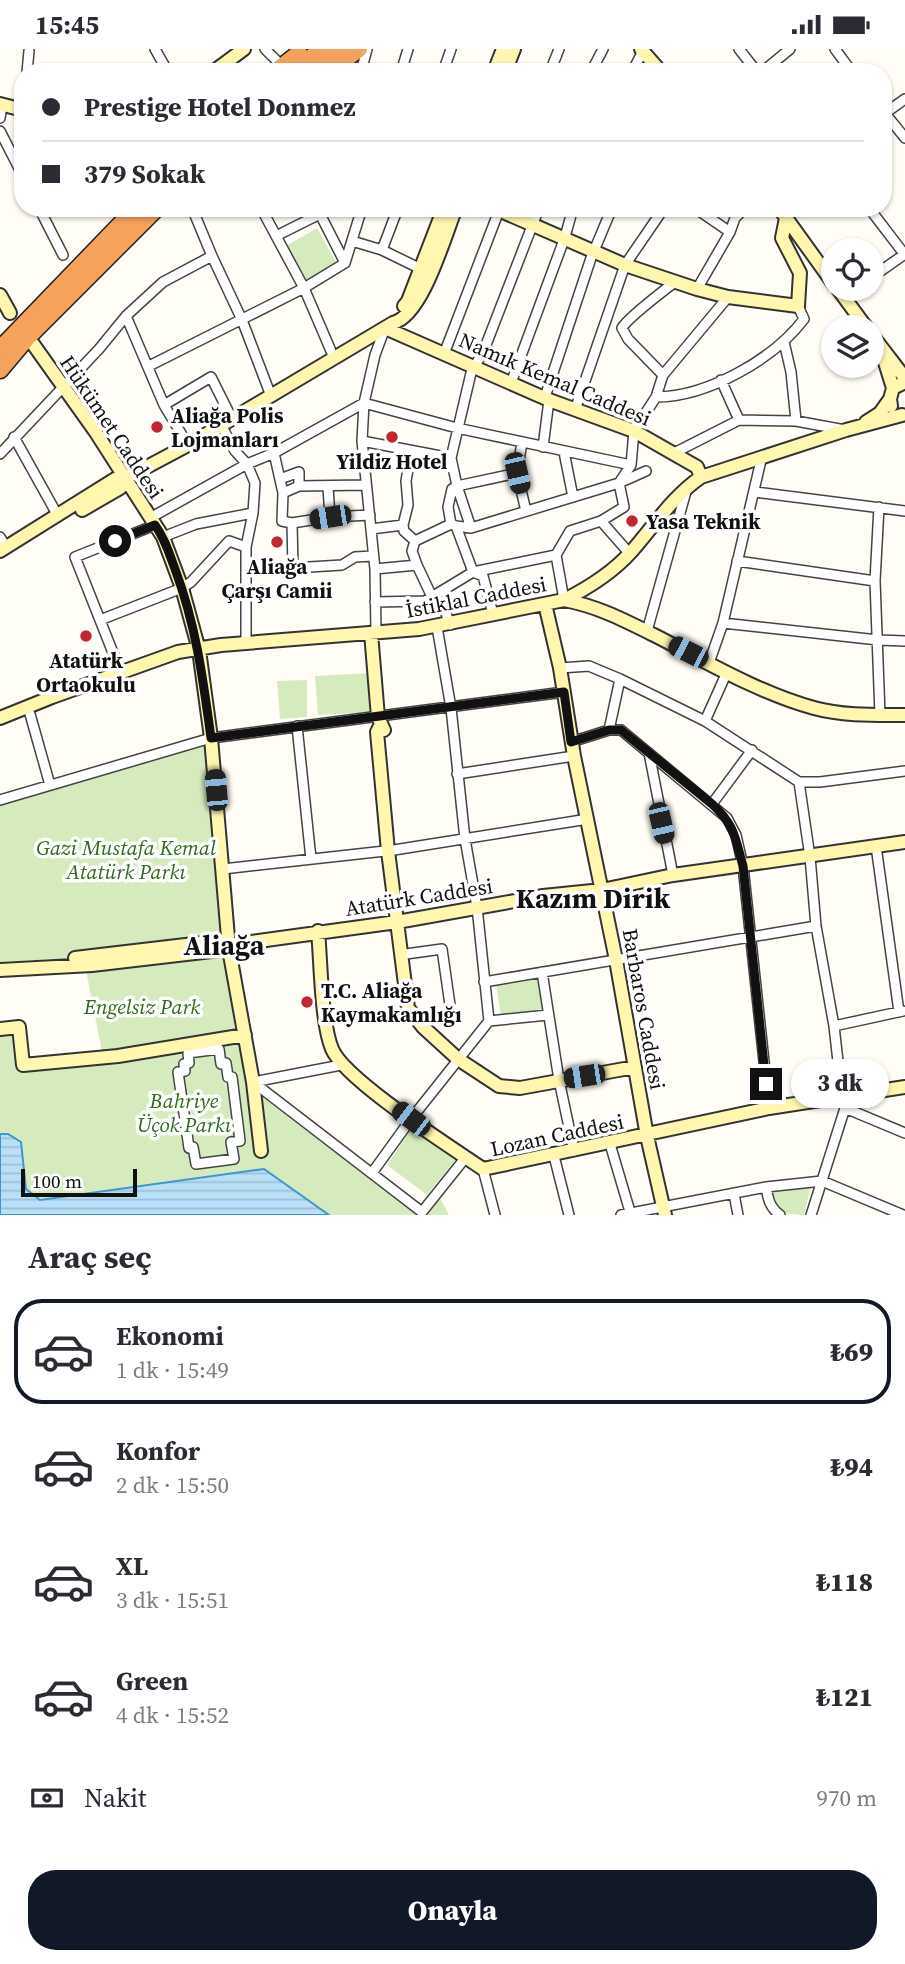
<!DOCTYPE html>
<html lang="tr">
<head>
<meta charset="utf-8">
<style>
	body { margin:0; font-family:"Source Serif 4",serif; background:#f2f2f3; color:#2b2b33; height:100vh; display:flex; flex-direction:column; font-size:26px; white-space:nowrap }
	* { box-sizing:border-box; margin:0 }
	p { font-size:23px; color:#7c7c81 }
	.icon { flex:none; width:38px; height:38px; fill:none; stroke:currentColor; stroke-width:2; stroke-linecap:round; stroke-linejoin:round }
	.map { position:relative; height:1166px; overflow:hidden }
	.side { display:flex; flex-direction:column; background:#fff; flex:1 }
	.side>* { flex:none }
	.guide { position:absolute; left:14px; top:14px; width:878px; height:154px; border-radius:28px; box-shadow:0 2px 5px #0004; display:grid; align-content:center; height:154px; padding:0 28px; background:#fff }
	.tools { position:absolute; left:821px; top:189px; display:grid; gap:14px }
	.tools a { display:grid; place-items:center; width:63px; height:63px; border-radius:50%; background:#fff; box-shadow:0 2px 5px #0004; font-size:35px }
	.scale { position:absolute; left:21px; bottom:18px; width:116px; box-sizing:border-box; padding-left:7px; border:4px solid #111; border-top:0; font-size:19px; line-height:24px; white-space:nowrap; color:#111; -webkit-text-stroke:5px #fff; paint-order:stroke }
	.end { position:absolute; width:32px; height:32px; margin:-16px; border:9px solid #111; background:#fff; box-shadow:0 0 0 4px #fff }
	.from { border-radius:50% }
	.bubble { position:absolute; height:49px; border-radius:24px; background:#fff; box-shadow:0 2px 5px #0004; font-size:23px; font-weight:800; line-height:49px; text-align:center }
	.car { position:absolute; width:21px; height:42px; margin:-21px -10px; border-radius:9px; box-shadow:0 0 5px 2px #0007; background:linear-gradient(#222 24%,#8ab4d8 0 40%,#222 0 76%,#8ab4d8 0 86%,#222 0) }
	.guide b { display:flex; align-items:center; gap:24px; height:66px; font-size:26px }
	.guide b+b { border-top:2px solid #e1e1e2 }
	.guide i { width:18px; height:18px; background:#2b2b33 }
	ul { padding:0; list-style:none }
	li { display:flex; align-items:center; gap:21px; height:105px; margin:0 14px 10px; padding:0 14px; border:4px solid transparent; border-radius:28px }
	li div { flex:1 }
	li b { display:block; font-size:26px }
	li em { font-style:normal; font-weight:800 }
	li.active { border-color:#111827 }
	li>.icon { width:63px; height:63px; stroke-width:1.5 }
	h2 { padding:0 28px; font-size:32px; line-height:84px }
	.pay { display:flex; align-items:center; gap:18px; height:77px; padding:0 28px; font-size:26px }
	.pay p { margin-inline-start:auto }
	.primary-button { display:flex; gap:14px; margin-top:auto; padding:14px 28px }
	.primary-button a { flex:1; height:80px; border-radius:28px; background:#111827; color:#fff; font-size:28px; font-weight:800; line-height:80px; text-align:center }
	.status { display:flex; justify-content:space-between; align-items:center; height:49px; padding:0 35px; background:#fff; direction:ltr }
	.status svg { height:19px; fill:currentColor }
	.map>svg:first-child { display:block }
	.park { fill:#d5ebbd }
	.water { fill:url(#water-rules); stroke:#3f96cf; stroke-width:2 }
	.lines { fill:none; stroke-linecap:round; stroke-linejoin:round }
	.street-casing { stroke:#444; stroke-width:12 }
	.secondary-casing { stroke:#333; stroke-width:16 }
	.highway-casing { stroke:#222; stroke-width:19 }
	.street { stroke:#fff; stroke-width:9 }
	.secondary { stroke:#fff6b0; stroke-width:12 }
	.highway { stroke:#f5a25d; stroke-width:16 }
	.route { stroke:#111; stroke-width:9 }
	.poi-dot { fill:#c4262e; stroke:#fff; stroke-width:2.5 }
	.labels { text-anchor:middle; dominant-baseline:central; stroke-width:7; stroke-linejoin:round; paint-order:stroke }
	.street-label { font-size:21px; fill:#111; stroke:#fff }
	.poi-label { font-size:21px; font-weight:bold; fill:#111; stroke:#fff; text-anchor:start }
	.park-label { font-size:21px; font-style:italic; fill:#2f6b1f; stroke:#fff }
	.district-label { font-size:28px; font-weight:bold; fill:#111; stroke:#fff }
</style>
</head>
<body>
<div class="status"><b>15:45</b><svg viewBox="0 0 49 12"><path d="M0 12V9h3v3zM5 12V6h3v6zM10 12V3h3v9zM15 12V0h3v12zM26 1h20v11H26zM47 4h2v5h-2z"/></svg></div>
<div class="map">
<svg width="905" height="1166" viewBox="0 0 905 1166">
	<defs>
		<pattern id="water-rules" width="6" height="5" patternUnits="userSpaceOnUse" patternTransform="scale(1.75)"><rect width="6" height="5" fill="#b9e0f7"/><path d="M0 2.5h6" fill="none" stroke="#9ebfd3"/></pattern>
	</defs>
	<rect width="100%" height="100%" fill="#fffdf5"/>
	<path class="park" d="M317,179L336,213L306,232L286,197Z
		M370,624L372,663L318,666L315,627Z
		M307,631V668L280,670L277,632Z
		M211,689L228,891L91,908L0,913V752Z
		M229,900L253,1033L421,1163L437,1143L449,1166H329L264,1120L40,1151L26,1140L21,1093L8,1085H0V980L19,978L24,1016L103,1008L85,916Z
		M537,929L542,960L501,967L496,936Z
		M414,1076L456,1110L427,1146L387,1116Z
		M811,1137L804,1166L782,1164L771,1142Z"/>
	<path class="water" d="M0,1085H8L21,1093L26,1140L40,1151L264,1120L329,1166H0Z"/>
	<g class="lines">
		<g class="street-casing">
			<path id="street" d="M155,0L168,23
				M265,0L282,17
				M739,0L757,23
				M835,0L852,23
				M27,23L29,2
				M361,23L367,0
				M401,23L408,0
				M443,23L451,0
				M550,23L559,0
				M591,23L603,0
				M632,23L643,2
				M762,23L790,0
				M884,63L905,89
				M884,65L905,50
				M0,69L2,56
				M0,82L23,127
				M39,159L63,206
				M192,159L212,207L242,271L271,347
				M261,159L304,239L334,309
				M695,159L730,183
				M869,159L905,206
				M320,165L345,214
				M276,187L320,165
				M352,192L382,201L421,220
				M382,201L398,159
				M345,214L362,159
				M872,228L905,205
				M697,240L730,183L735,169L745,159
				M126,267L164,356L188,396
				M784,293L791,323L796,372
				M444,305L500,159
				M149,317L304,239L345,214
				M663,326L728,248
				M721,331L739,371
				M511,334L565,188L573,159
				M545,348L591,209L612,159
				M656,348C707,348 774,310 804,270L798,257
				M164,356L211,328L232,370
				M575,361L625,216L664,159
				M221,376L235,402L247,415L255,434L253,464L246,498V595
				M14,388L58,467
				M362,392L451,409
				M522,393L517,424L526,462
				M543,398L549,351
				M411,403L406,432L408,456L403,476L404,482L415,492
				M564,403L573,448
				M274,404L283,444L282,472L292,474L330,468
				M674,404L739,371L796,372L845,381
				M0,405L99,300L126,267L163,233L212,207
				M280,430L299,423V437L283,444
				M299,437L366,436
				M328,438L330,468L370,466
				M755,443L905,462
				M879,458L875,532L880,666
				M150,469L247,415L274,404L364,354L457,379L631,416
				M601,472L630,505
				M292,474L293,519L342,516L355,508L373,507
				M456,477L471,479L619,434L646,422
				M471,479L457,437L517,424
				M371,480L403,476
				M0,488L6,498
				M163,488L196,475L253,464
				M415,492L412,502L417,516L432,548L442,553L450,576
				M415,492L451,475
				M556,506L564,551
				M737,512L875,532
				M375,520L417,516
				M375,553L425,552L473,523L556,506L570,482L601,472L624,458L619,434L631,416L634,382L656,348L663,326L628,290L622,279C627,269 665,241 676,232
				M493,565L483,527L473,523L456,477L451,475L448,458L452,440L457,437L451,409L471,324L484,301L539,159
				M100,571L182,539L191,533L229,492L246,498
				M723,574L878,591L905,592
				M437,578L451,659L465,790L477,858L489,972L548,966
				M647,582L687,439
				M376,584L375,520L362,392L364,354L375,306L385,279
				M709,614L723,574L762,407
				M560,619L589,617L620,630L705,672L799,733H820L905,722
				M121,624L75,508L155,476
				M30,665L50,736
				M705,672L727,623
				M297,677L311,810
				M609,681L620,630
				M571,693L609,681H621L727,769L736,786L743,817L769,1059
				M649,704L673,826
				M457,725L574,707
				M799,733L810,808L816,877L834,977L842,1048
				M0,751L211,689L564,643
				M712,755L752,701
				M876,797L899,963
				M223,820L394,801L588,770
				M406,905L442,900L450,956
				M542,923L559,1031L574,1102
				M484,933L816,877
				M834,977L903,962
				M219,1000L221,1015L226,1014L228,1028H232L240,1092L231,1093L234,1110L196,1115L193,1098L189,1099L178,1023L185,1022L184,1015L189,1014L188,1004Z
				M253,1033L422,1163L466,1108
				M253,1033L341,1016
				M845,1059L905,1084
				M610,1095L631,1166
				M554,1107L569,1166
				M483,1120L495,1166
				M372,1124L411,1070L489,972
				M766,1138C768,1150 770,1159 780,1166
				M734,1145L738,1166
				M621,1166L766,1138L822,1132L903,1166
				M811,1166L845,1059L853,1047"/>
		</g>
		<g class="secondary-casing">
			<path id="secondary" d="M641,0L661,23
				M213,23L244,0
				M494,23L503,0
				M505,23L514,0
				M0,55L23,61
				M494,159L625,216L697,240L728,248L798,257L800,224L782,189L786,169
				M779,159L833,234
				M838,240L866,278
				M0,246L10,264
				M404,257L408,252L444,159
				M385,279L549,351L634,382L697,418L701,428
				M872,286L905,329
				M33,295L95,382L163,488L182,539L199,601L211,689L229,900L253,1033L261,1102
				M883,307L893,339
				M891,357L890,350L893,339L905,333
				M866,373L880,364L890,350
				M82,461L120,439L126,429
				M0,502L115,430L126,429L188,396L393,274C423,266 444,188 456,159
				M564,551C588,539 613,523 631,503C654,477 672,448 701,428L846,381L902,366
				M545,555L560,619L574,707L616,911L647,1087L665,1166
				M371,584L378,668L384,681
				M0,669L52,648L178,603L221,596L419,580L564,551C597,557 624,571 654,586C703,611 761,645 814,659C843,667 875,666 905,666
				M380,677L377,683L388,802L408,959L423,978L458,1010L499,1037L520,1039L635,1018
				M318,882C321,914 321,973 332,1000C345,1031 451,1098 483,1120L769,1059L905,1038
				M229,896L397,873L543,847L602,841L673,826L905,793
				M75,909L228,891
				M0,921L92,916L229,900
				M0,980L19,978L23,1016L118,1007L245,986"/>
		</g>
		<g class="highway-casing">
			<path id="highway" d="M316,17L338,0
				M275,23L299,4
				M292,23L322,0
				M329,23L359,0
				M0,300L136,159
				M0,321L27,289L157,159"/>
		</g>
		<use href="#street" class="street"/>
		<use href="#secondary" class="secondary"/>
		<use href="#highway" class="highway"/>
	</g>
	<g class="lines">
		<path class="route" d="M115,492L155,476C165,490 169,504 175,520C196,576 203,630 211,689L564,643L571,693L609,681H621L712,755C735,776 735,789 743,817L766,1035"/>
	</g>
	<g class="poi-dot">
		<circle cx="157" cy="378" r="7"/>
		<circle cx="392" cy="388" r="7"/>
		<circle cx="632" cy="472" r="7"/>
		<circle cx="277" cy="493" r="7"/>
		<circle cx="86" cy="587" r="7"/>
		<circle cx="307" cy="953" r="7"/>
	</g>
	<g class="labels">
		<g class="street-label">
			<text transform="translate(555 330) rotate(23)">Namık Kemal Caddesi</text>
			<text transform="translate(112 378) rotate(56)">Hükümet Caddesi</text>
			<text transform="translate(476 548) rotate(-11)">İstiklal Caddesi</text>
			<text transform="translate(419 848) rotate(-9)">Atatürk Caddesi</text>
			<text transform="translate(644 960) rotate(80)">Barbaros Caddesi</text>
			<text transform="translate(557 1086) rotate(-12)">Lozan Caddesi</text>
		</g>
		<g class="poi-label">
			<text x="171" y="366">Aliağa Polis<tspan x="171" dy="24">Lojmanları</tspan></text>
			<text x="392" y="412" text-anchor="middle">Yildiz Hotel</text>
			<text x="646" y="472">Yasa Teknik</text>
			<text x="277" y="517" text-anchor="middle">Aliağa<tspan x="277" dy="24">Çarşı Camii</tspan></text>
			<text x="86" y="611" text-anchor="middle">Atatürk<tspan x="86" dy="24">Ortaokulu</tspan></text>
			<text x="321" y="941">T.C. Aliağa<tspan x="321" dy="24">Kaymakamlığı</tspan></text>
		</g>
		<g class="park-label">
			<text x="126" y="798">Gazi Mustafa Kemal<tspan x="126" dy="24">Atatürk Parkı</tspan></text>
			<text x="142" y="957">Engelsiz Park</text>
			<text x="184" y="1051">Bahriye<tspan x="184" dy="24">Üçok Parkı</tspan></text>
		</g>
		<g class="district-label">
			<text x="593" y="849">Kazım Dirik</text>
			<text x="224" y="896">Aliağa</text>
		</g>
	</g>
</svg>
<div class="tools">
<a><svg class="icon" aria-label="locate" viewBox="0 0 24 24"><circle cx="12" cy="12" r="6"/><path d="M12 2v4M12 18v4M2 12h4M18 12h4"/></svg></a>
<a><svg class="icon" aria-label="layers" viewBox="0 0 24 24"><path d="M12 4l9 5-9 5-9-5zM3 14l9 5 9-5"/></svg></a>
</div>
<div class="scale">100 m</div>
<i class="end from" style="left:115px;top:492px"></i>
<i class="end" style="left:766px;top:1035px"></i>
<div class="bubble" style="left:791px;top:1010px;width:98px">3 dk</div>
<i class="car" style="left:517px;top:424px;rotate:167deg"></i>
<i class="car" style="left:330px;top:468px;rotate:261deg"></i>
<i class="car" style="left:688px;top:603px;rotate:297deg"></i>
<i class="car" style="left:216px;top:741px;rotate:355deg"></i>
<i class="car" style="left:661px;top:774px;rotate:167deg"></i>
<i class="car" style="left:584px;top:1027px;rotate:261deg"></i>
<i class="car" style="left:411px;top:1070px;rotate:307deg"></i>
<div class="guide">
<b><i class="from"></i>Prestige Hotel Donmez</b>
<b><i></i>379 Sokak</b>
</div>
</div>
<section class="side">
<h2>Araç seç</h2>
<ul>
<li class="active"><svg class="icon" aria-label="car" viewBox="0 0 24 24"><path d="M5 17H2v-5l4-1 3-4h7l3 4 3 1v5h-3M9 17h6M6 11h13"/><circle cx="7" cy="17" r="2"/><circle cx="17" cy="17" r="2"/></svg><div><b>Ekonomi</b><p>1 dk · 15:49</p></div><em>₺69</em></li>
<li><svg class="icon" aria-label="car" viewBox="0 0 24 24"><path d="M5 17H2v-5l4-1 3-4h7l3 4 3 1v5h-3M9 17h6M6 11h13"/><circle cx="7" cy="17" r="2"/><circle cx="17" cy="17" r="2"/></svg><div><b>Konfor</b><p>2 dk · 15:50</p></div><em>₺94</em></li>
<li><svg class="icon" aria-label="car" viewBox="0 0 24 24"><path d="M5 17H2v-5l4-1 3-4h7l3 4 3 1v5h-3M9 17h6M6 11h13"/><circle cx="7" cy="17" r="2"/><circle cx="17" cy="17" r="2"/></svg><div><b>XL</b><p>3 dk · 15:51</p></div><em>₺118</em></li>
<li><svg class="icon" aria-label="car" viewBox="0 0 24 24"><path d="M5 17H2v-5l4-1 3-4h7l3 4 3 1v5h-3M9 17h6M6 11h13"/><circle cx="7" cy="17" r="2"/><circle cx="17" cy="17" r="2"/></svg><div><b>Green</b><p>4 dk · 15:52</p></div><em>₺121</em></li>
</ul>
<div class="pay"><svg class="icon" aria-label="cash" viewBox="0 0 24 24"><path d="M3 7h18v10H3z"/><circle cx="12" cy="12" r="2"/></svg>Nakit<p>970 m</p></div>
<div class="primary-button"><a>Onayla</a></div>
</section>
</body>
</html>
